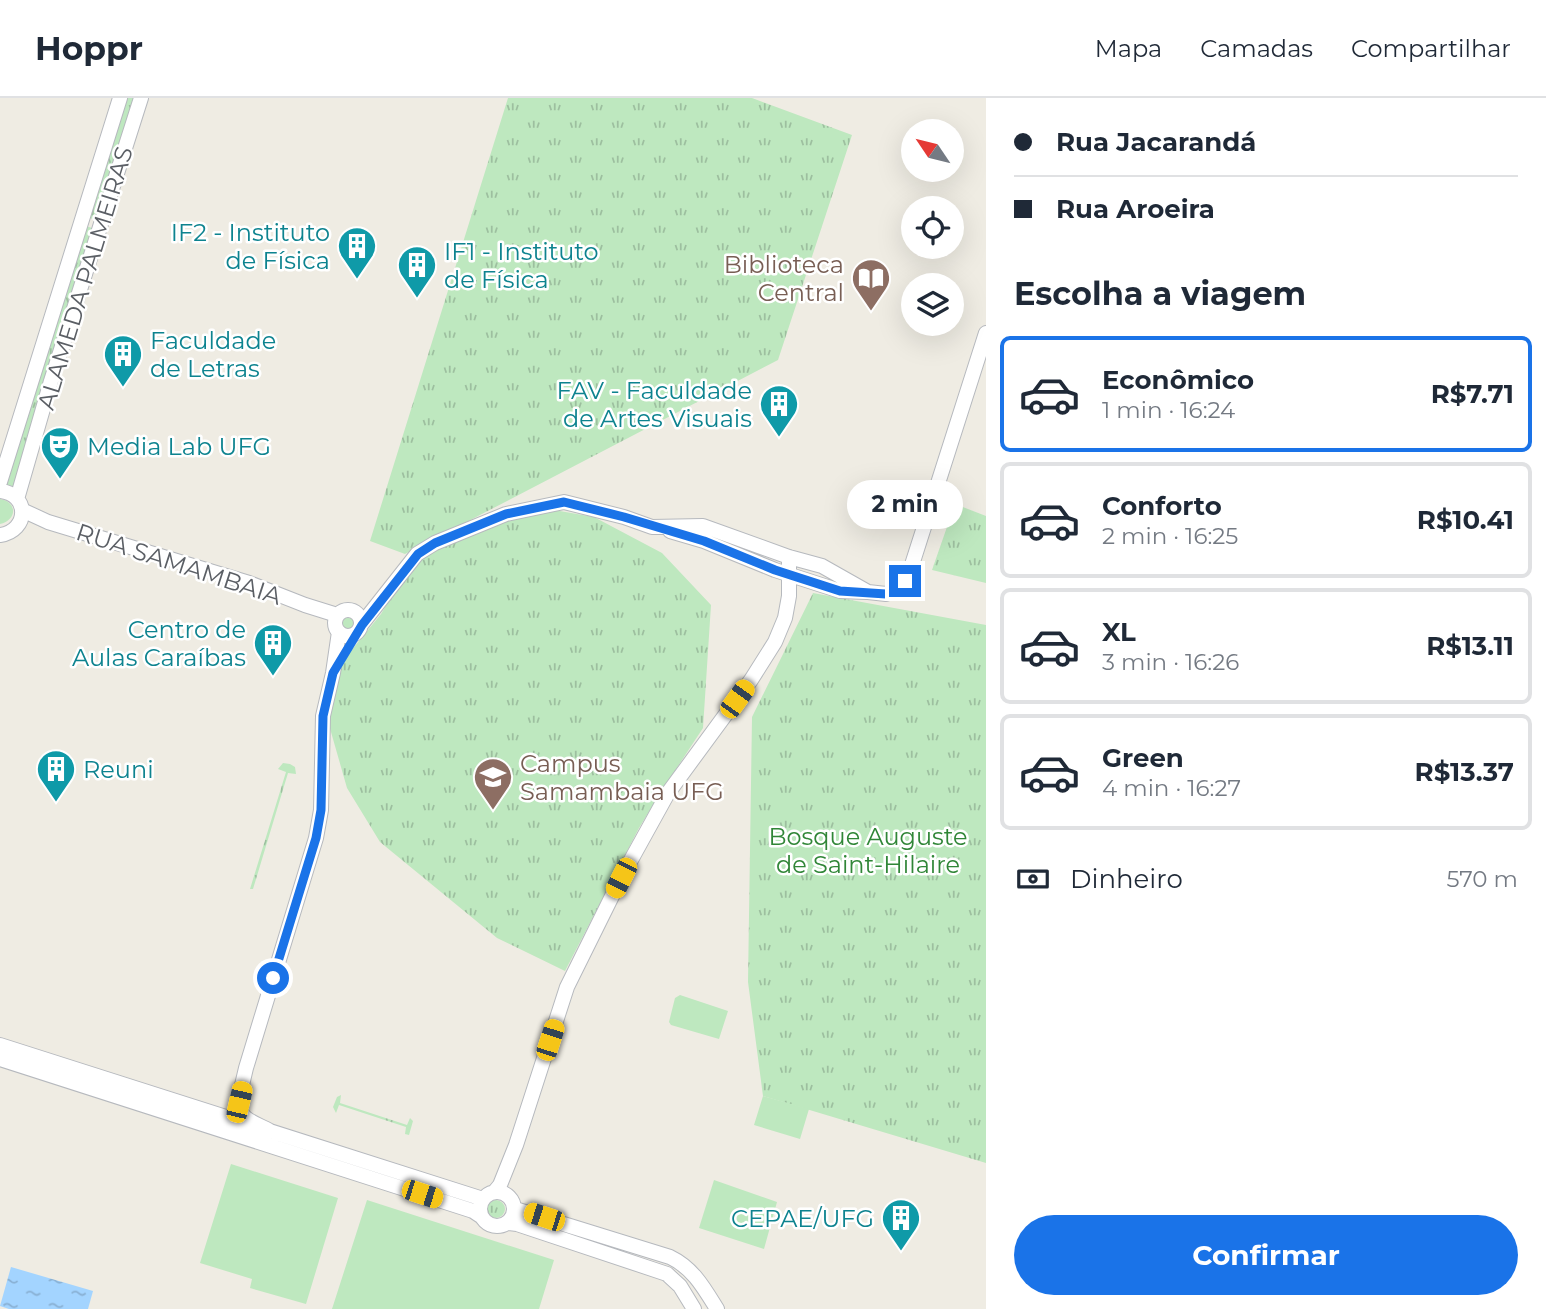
<!DOCTYPE html>
<html lang="pt">
<head>
<meta charset="utf-8">
<style>
	body { margin:0; font-family:Montserrat,sans-serif; background:#f6f6f7; color:#1f2937; height:100vh; display:flex; flex-direction:column; font-size:26px; white-space:nowrap }
	* { box-sizing:border-box; margin:0 }
	p { font-size:23px; color:#747a83 }
	.icon { flex:none; width:38px; height:38px; fill:none; stroke:currentColor; stroke-width:2; stroke-linecap:round; stroke-linejoin:round }
	.map { position:relative; flex:1; overflow:hidden }
	.side { display:flex; flex-direction:column; background:#fff; width:560px }
	.side>* { flex:none }
	.banner { display:grid; align-content:center; height:154px; padding:0 28px; background:#fff }
	.needle { width:46px; rotate:305deg }
	.controls { position:absolute; left:901px; top:21px; display:grid; gap:14px }
	.controls a { display:grid; place-items:center; width:63px; height:63px; border-radius:50%; background:#fff; box-shadow:0 7px 28px #0002; font-size:35px }
	.end { position:absolute; width:32px; height:32px; margin:-16px; border:9px solid #1a73e8; background:#fff; box-shadow:0 0 0 4px #fff }
	.from { border-radius:50% }
	.bubble { position:absolute; height:49px; border-radius:24px; background:#fff; box-shadow:0 7px 28px #0002; font-size:23px; font-weight:700; line-height:49px; text-align:center }
	.car { position:absolute; width:21px; height:42px; margin:-21px -10px; border-radius:9px; box-shadow:0 0 5px 2px #0007; background:linear-gradient(#f5c518 24%,#345 0 40%,#f5c518 0 76%,#345 0 86%,#f5c518 0) }
	.banner b { display:flex; align-items:center; gap:24px; height:66px; font-size:26px }
	.banner b+b { border-top:2px solid #e0e1e3 }
	.banner i { width:18px; height:18px; background:#1f2937 }
	ul { padding:0; list-style:none }
	li { display:flex; align-items:center; gap:21px; height:116px; margin:0 14px 10px; padding:0 14px; border:4px solid #e0e1e3; border-radius:10px }
	li div { flex:1 }
	li b { display:block; font-size:26px }
	li em { font-style:normal; font-weight:700 }
	li.active { border-color:#1a73e8 }
	li>.icon { width:63px; height:63px; stroke-width:1.5 }
	h2 { padding:0 28px; font-size:32px; line-height:84px }
	.pay { display:flex; align-items:center; gap:18px; height:77px; padding:0 28px; font-size:26px }
	.pay p { margin-inline-start:auto }
	.cta { display:flex; gap:14px; margin-top:auto; padding:14px 28px }
	.cta a { flex:1; height:80px; border-radius:42px; background:#1a73e8; color:#fff; font-size:28px; font-weight:700; line-height:80px; text-align:center }
	header { display:flex; align-items:center; gap:42px; box-sizing:border-box; height:98px; padding:0 35px; background:#fff; border-bottom:2px solid #e0e1e3 }
	header strong { font-size:33px }
	nav { display:flex; gap:38px; margin-inline-start:auto; font-size:24px }
	main { display:flex; flex:1; min-height:0 }
	.map>svg:first-child { display:block }
	.grass { fill:url(#grass-tufts) }
	.pitch { fill:#bee8bf }
	.water { fill:url(#water-ripples) }
	.lines { fill:none; stroke-linecap:round; stroke-linejoin:round }
	.minor-casing { stroke:#b6b9be; stroke-width:16 }
	.minor { stroke:#fff; stroke-width:14 }
	.route { stroke:#1a73e8; stroke-width:9 }
	.labels { text-anchor:middle; dominant-baseline:central; stroke-width:5; stroke-linejoin:round; paint-order:stroke }
	.culture-label { font-size:24px; fill:#0d838f; stroke:#fff; text-anchor:end }
	.education-label { font-size:24px; fill:#785e54; stroke:#fff; text-anchor:end }
	.street-label { font-size:24px; fill:#5b5f65; stroke:#fff }
	.park-label { font-size:24px; fill:#308637; stroke:#fff }
</style>
</head>
<body>
<header>
<strong>Hoppr</strong>
<nav><a>Mapa</a><a>Camadas</a><a>Compartilhar</a></nav>
</header>
<main>
<div class="map">
<svg width="986" height="1211" viewBox="0 0 986 1211">
	<defs>
		<pattern id="grass-tufts" width="24" height="20" patternUnits="userSpaceOnUse" patternTransform="scale(1.75)"><rect width="24" height="20" fill="#bee8bf"/><path d="M3 7l-1-3M5 7V3M7 7l1-3M15 17l-1-3M17 17v-4M19 17l1-3" fill="none" stroke="#9dbf9f"/></pattern>
		<pattern id="water-ripples" width="26" height="14" patternUnits="userSpaceOnUse" patternTransform="scale(1.75)"><rect width="26" height="14" fill="#a3d4ff"/><path d="M2 4q2-2 4 0t4 0M15 11q2-2 4 0t4 0" fill="none" stroke="#88afd2"/></pattern>
	</defs>
	<rect width="100%" height="100%" fill="#efece3"/>
	<path class="grass" d="M126,0H135L98,122L89,120Z
		M508,0H752L852,37L778,262L405,456L370,443Z
		M86,128L95,131L15,391L4,390Z
		M0,401C18,404 17,422 0,426Z
		M955,406L986,418V485L932,472Z
		M537,409L594,419L662,455L711,507L703,630L661,694L639,730L565,873L497,840L380,744L347,690L329,627L341,565L381,516L413,462L471,434Z
		M813,495L986,527V1065L763,998L748,884L752,619Z
		M341 525a8 8 0 1 1 16 0a8 8 0 1 1-16 0Z
		M283,665L290,666L295,669L296,676L288,675L253,791H250L286,674L278,671Z
		M341,997L340,1005L407,1027L410,1020L413,1023L409,1037L405,1036L406,1029L339,1007L336,1015L333,1009L337,999Z
		M487 1111a9 9 0 1 1 18 0a9 9 0 1 1-18 0Z"/>
	<path class="pitch" d="M680,897L728,913L719,941L671,927L669,924L675,900Z
		M763,998L809,1011L800,1041L754,1027Z
		M231,1066L338,1100L306,1206L250,1190L252,1181L200,1165Z
		M714,1082L777,1104L764,1151L699,1130Z
		M367,1102L554,1162L539,1211H332Z"/>
	<path class="water" d="M11,1169L93,1193L88,1211H9L0,1208Z"/>
	<g class="lines">
		<g class="minor-casing">
			<path id="minor" d="M0,384L120,0
				M0,393C30,396 29,433 0,437
				M17,401L51,283L141,0
				M22,412L48,424L249,485L305,507L337,517
				M670,433L704,443L775,472L840,493L866,494
				M335 525a13 13 0 1 1 26 0a13 13 0 1 1-26 0Z
				M361,527L417,456L435,445L506,416L564,404L624,419L652,429L703,428L789,459L822,468L868,494L886,496L895,492L905,483L910,473L986,235
				M0,947L483,1101
				M0,961L473,1113L482,1119
				M270,1033C256,1025 239,1022 238,1004L246,970L316,740L321,712L323,618L333,575L339,534
				M495,1093L500,1087L516,1047L567,889L621,780L668,695L751,582L775,544L785,520L789,498V459
				M480 1111a17 17 0 1 1 34 0a17 17 0 1 1-34 0Z
				M515,1111L670,1159C693,1170 704,1190 717,1211
				M508,1125L517,1126L667,1176L680,1188L694,1211"/>
		</g>
		<use href="#minor" class="minor"/>
	</g>
	<g class="lines">
		<path class="route" d="M273,880L316,740L321,712L323,618L333,575L362,527L418,456L435,445L506,416L564,404L624,419L704,443L775,472L840,493L886,496L895,492L905,483"/>
	</g>
	<defs>
		<g id="building-pin" transform="scale(2.0125)"><path d="M0 17L-7.5 6A9.5 9.5 0 1 1 7.5 6Z" fill="#0f9aa8" stroke="#fff"/><path d="M-4-6H4V6H1V3H-1V6H-4ZM-2.5-4.3h1.7v1.8h-1.7ZM.8-4.3h1.7v1.8H.8ZM-2.5-1h1.7V.8h-1.7ZM.8-1h1.7V.8H.8Z" fill="#fff"/></g>
		<g id="library-pin" transform="scale(2.0125)"><path d="M0 17L-7.5 6A9.5 9.5 0 1 1 7.5 6Z" fill="#8d6e63" stroke="#fff"/><path d="M-6-4Q-3-5.5-.7-3.5V5Q-3 3-6 4ZM6-4Q3-5.5 .7-3.5V5Q3 3 6 4Z" fill="#fff"/></g>
		<g id="theatre-pin" transform="scale(2.0125)"><path d="M0 17L-7.5 6A9.5 9.5 0 1 1 7.5 6Z" fill="#0f9aa8" stroke="#fff"/><path d="M-5-5.5Q0-4 5-5.5V0Q5 5 0 6Q-5 5-5 0ZM-3.3-2.5H-1v1.5H-3.3ZM1-2.5H3.3v1.5H1ZM-2.8 1Q0 5.5 2.8 1Z" fill="#fff"/></g>
		<g id="university-pin" transform="scale(2.0125)"><path d="M0 17L-7.5 6A9.5 9.5 0 1 1 7.5 6Z" fill="#8d6e63" stroke="#fff"/><path d="M0-5L7-2L0 1L-7-2ZM-4 1L0 2.5L4 1V4Q0 6-4 4Z" fill="#fff"/></g>
	</defs>
	<g fill-rule="evenodd">
		<use href="#building-pin" x="357" y="148"/>
		<use href="#building-pin" x="417" y="167"/>
		<use href="#library-pin" x="871" y="180"/>
		<use href="#building-pin" x="123" y="256"/>
		<use href="#building-pin" x="779" y="306"/>
		<use href="#theatre-pin" x="60" y="348"/>
		<use href="#building-pin" x="273" y="545"/>
		<use href="#building-pin" x="56" y="671"/>
		<use href="#university-pin" x="493" y="679"/>
		<use href="#building-pin" x="901" y="1120"/>
	</g>
	<g class="labels">
		<g class="culture-label">
			<text x="330" y="134">IF2 - Instituto<tspan x="330" dy="28">de Física</tspan></text>
			<text x="444" y="153" text-anchor="start">IF1 - Instituto<tspan x="444" dy="28">de Física</tspan></text>
			<text x="150" y="242" text-anchor="start">Faculdade<tspan x="150" dy="28">de Letras</tspan></text>
			<text x="752" y="292">FAV - Faculdade<tspan x="752" dy="28">de Artes Visuais</tspan></text>
			<text x="87" y="348" text-anchor="start">Media Lab UFG</text>
			<text x="246" y="531">Centro de<tspan x="246" dy="28">Aulas Caraíbas</tspan></text>
			<text x="83" y="671" text-anchor="start">Reuni</text>
			<text x="874" y="1120">CEPAE/UFG</text>
		</g>
		<g class="education-label">
			<text x="844" y="166">Biblioteca<tspan x="844" dy="28">Central</tspan></text>
			<text x="520" y="665" text-anchor="start">Campus<tspan x="520" dy="28">Samambaia UFG</tspan></text>
		</g>
		<g class="street-label">
			<text transform="translate(85 180) rotate(-73)">ALAMEDA PALMEIRAS</text>
			<text transform="translate(179 466) rotate(18)">RUA SAMAMBAIA</text>
		</g>
		<g class="park-label">
			<text x="868" y="738">Bosque Auguste<tspan x="868" dy="28">de Saint-Hilaire</tspan></text>
		</g>
	</g>
</svg>
<div class="controls">
<a><svg class="needle" viewBox="-14 -14 28 28"><path d="M0-13l5 13h-10z" fill="#e53935"/><path d="M0 13l5-13h-10z" fill="#747a83"/></svg></a>
<a><svg class="icon" aria-label="locate" viewBox="0 0 24 24"><circle cx="12" cy="12" r="6"/><path d="M12 2v4M12 18v4M2 12h4M18 12h4"/></svg></a>
<a><svg class="icon" aria-label="layers" viewBox="0 0 24 24"><path d="M12 4l9 5-9 5-9-5zM3 14l9 5 9-5"/></svg></a>
</div>
<i class="end from" style="left:273px;top:880px"></i>
<i class="end" style="left:905px;top:483px"></i>
<div class="bubble" style="left:847px;top:382px;width:116px">2 min</div>
<i class="car" style="left:737px;top:601px;rotate:36deg"></i>
<i class="car" style="left:621px;top:780px;rotate:207deg"></i>
<i class="car" style="left:550px;top:942px;rotate:18deg"></i>
<i class="car" style="left:239px;top:1004px;rotate:13deg"></i>
<i class="car" style="left:422px;top:1096px;rotate:108deg"></i>
<i class="car" style="left:544px;top:1119px;rotate:288deg"></i>
</div>
<section class="side">
<div class="banner">
<b><i class="from"></i>Rua Jacarandá</b>
<b><i></i>Rua Aroeira</b>
</div>
<h2>Escolha a viagem</h2>
<ul>
<li class="active"><svg class="icon" aria-label="car" viewBox="0 0 24 24"><path d="M5 17H2v-5l4-1 3-4h7l3 4 3 1v5h-3M9 17h6M6 11h13"/><circle cx="7" cy="17" r="2"/><circle cx="17" cy="17" r="2"/></svg><div><b>Econômico</b><p>1 min · 16:24</p></div><em>R$7.71</em></li>
<li><svg class="icon" aria-label="car" viewBox="0 0 24 24"><path d="M5 17H2v-5l4-1 3-4h7l3 4 3 1v5h-3M9 17h6M6 11h13"/><circle cx="7" cy="17" r="2"/><circle cx="17" cy="17" r="2"/></svg><div><b>Conforto</b><p>2 min · 16:25</p></div><em>R$10.41</em></li>
<li><svg class="icon" aria-label="car" viewBox="0 0 24 24"><path d="M5 17H2v-5l4-1 3-4h7l3 4 3 1v5h-3M9 17h6M6 11h13"/><circle cx="7" cy="17" r="2"/><circle cx="17" cy="17" r="2"/></svg><div><b>XL</b><p>3 min · 16:26</p></div><em>R$13.11</em></li>
<li><svg class="icon" aria-label="car" viewBox="0 0 24 24"><path d="M5 17H2v-5l4-1 3-4h7l3 4 3 1v5h-3M9 17h6M6 11h13"/><circle cx="7" cy="17" r="2"/><circle cx="17" cy="17" r="2"/></svg><div><b>Green</b><p>4 min · 16:27</p></div><em>R$13.37</em></li>
</ul>
<div class="pay"><svg class="icon" aria-label="cash" viewBox="0 0 24 24"><path d="M3 7h18v10H3z"/><circle cx="12" cy="12" r="2"/></svg>Dinheiro<p>570 m</p></div>
<div class="cta"><a>Confirmar</a></div>
</section>
</main>
</body>
</html>
